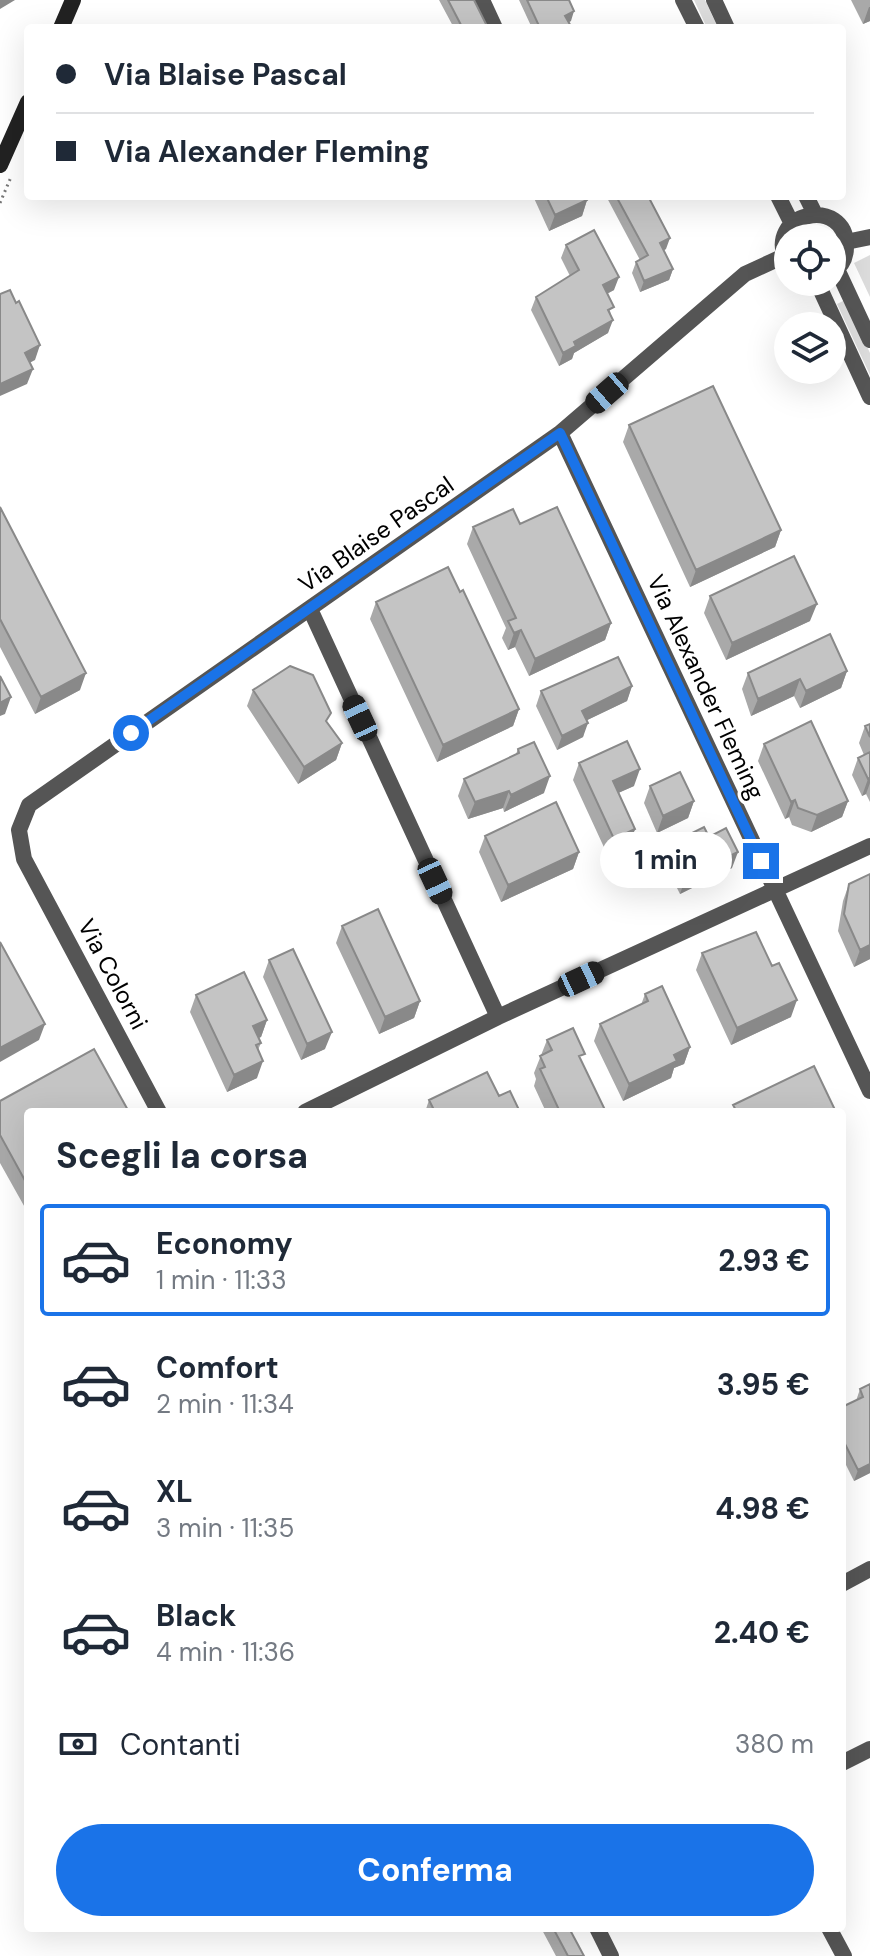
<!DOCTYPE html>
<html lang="it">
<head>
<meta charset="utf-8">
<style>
	body { margin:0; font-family:"DM Sans",sans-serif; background:#f6f6f7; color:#1f2937; height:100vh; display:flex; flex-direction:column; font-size:30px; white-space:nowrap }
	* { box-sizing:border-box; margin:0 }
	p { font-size:26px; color:#747a83 }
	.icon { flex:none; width:44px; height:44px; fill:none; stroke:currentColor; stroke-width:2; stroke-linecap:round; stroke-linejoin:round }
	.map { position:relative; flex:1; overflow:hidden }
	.panel { position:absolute; left:24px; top:1108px; width:822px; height:824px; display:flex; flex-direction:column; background:#fff; border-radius:8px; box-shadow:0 8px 32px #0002 }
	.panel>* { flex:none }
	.hud { position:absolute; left:24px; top:24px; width:822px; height:176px; border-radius:8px; box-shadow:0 8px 32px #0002; display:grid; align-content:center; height:176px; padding:0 32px; background:#fff }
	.tools { position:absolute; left:774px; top:224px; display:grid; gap:16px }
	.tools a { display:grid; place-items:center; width:72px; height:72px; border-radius:50%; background:#fff; box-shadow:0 8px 32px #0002; font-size:40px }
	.end { position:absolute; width:36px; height:36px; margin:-18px; border:10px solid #1a73e8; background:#fff; box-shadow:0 0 0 4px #fff }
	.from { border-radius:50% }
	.bubble { position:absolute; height:56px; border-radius:28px; background:#fff; box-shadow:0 8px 32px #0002; font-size:26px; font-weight:700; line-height:56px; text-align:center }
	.car { position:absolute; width:24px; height:48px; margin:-24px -12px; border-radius:10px; box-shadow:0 0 6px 2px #0007; background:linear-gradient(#222 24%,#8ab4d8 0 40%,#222 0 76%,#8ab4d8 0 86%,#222 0) }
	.hud b { display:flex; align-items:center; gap:28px; height:76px; font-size:30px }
	.hud b+b { border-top:2px solid #e0e1e3 }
	.hud i { width:20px; height:20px; background:#1f2937 }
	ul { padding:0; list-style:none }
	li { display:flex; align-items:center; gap:24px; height:112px; margin:0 16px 12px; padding:0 16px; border:4px solid transparent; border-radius:8px }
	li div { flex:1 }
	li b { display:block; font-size:30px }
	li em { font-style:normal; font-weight:700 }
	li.on { border-color:#1a73e8 }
	li>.icon { width:72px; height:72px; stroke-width:1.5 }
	h2 { padding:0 32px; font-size:36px; line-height:96px }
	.pay { display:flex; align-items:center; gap:20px; height:88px; padding:0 32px; font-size:30px }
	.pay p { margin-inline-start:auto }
	.primary-button { display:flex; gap:16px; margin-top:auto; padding:16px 32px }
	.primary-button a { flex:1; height:92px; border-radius:48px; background:#1a73e8; color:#fff; font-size:32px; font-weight:700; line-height:92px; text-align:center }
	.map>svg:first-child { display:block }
	.green { fill:#dcdcdc }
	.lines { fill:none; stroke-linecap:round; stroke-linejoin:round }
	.path { stroke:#777; stroke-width:3; stroke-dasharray:2 4; stroke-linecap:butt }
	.minor { stroke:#555; stroke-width:16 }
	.tertiary { stroke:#555; stroke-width:16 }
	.secondary { stroke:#222; stroke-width:16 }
	.wall { fill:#a9a9a9 }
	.shaded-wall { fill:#898989 }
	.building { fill:#c4c4c4; stroke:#898989; stroke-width:2 }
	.route { stroke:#1a73e8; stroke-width:10 }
	.labels { text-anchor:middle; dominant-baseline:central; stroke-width:7; stroke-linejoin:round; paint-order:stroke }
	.street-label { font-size:24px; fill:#000; stroke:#fff }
</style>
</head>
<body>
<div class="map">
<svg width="870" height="1956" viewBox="0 0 870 1956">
	<rect width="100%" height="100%" fill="#fff"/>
	<path class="green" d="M694,0H705L718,28H707Z
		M870,255V297L854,263Z
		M845,300L870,353V375L837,304Z"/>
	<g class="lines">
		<path class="path" d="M0,203L11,177"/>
		<path class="minor" d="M482,0L495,28
			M846,242L870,237
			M560,433L870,1091
			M310,609L498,1017
			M159,1112L24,859L19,830L29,805L560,433L745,274L784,256
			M305,1112L498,1017L870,846
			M842,1584L870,1569
			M842,1763L870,1749
			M597,1928L611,1956
			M829,1928L844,1956"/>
		<path class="tertiary" d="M683,0L697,28
			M714,0L727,28
			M778,196L792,224
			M806,196L815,214
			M788,264C761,211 848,195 846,247C846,258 841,267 832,273
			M837,269L870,340
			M817,282L870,397"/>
		<path class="secondary" d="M61,28L73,0
			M0,165L28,102"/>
	</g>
	<path class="wall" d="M439,0H474L488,28H454Z
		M519,0H569L571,21L569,22L572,28H532Z
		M851,0H870V21L863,24Z
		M533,196H586L587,200L582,216L549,231Z
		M606,196H648L666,249L664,250L673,269L669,280L640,292L632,273L636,262L640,260Z
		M566,245L614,290L607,294L611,316L608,333L574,353L572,359L559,366L531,310L536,297L570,276L561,258Z
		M629,425L781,530L775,547L690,587L623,442Z
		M0,507L80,690L35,714L0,647Z
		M520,524L611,623L605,640L529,676L515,647L508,650L502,638L506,628L467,544L473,527Z
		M460,592L519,709L513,726L437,762L370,619L376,602Z
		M710,596L810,621L726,660L704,613Z
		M847,671L841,688L800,708L794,696L751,716L742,689L748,673Z
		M632,686L627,701L587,720L583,737L557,750L536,706L541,691Z
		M253,690L327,723L342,743L336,760L298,784L247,706Z
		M870,724V802L866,794L862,796L852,775L858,758L864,755L859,743L865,726Z
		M764,744L848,801L842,817L811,832L792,825L789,817L785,819L758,761Z
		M518,749L544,793L504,812L503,808L468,819L458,796L464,779L516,754Z
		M579,763L634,786L618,793L635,829L629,846L608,856L573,780Z
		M650,786L694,801L688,818L657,833L644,803Z
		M485,836L579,852L573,869L501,902L479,852Z
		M709,837L732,868L680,894L668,870L670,863L668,859L674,842Z
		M849,884L870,959L854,967L838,931L843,901Z
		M342,926L420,1001L414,1018L379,1034L336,943Z
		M702,953L791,1017L731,1045L696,970Z
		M269,960L325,1049L301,1060L263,977Z
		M645,994L690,1047L684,1064L674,1068L671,1078L623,1101L594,1041L600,1024L641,1005Z
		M196,995L267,1020L261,1037L258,1038L261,1043L258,1050L257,1078L227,1092L190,1012Z
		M547,1040L582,1062L606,1112H546L534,1086L536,1079L534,1073Z
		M499,1096L520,1112H425L429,1100Z
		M0,1101L28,1112V1213L0,1163Z
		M870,1384V1473L854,1481L842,1457V1407L856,1401L860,1389Z
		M541,1928H569L584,1956H556Z"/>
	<path class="shaded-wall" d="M0,0H15L0,9Z
		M869,7H870V21L863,24Z
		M574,11L571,21L562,25L565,16Z
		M587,200L582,216L549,231L555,215Z
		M670,238L666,249L656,254L660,243Z
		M673,269L669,280L640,292L644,281Z
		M619,277L614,290L598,298L603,285Z
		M613,320L608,333L574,353L572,359L559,366L563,353L574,342Z
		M40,345L35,360L20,368L25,353Z
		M33,369L27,384L0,396V384Z
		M781,530L775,547L690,587L696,570Z
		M817,604L810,621L726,660L732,643Z
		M611,623L605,640L529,676L535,659Z
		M521,630L515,647L508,650L514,633Z
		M847,671L841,688L800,708L806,691Z
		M86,673L80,690L35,714L41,697Z
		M800,679L794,696L751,716L758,699Z
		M632,686L627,701L577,725L582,711Z
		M11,697L5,714L0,716V703Z
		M519,709L513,726L437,762L443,745Z
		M588,723L583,737L557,750L562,736Z
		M342,743L336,760L298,784L304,767Z
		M640,769L634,786L607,798L613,781Z
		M550,776L544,793L504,812L511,795Z
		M870,778V783L866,794L862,796L868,779Z
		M509,791L503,808L468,819L475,802Z
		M795,800L789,817L785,819L791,802Z
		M694,801L688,818L657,833L663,816Z
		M848,801L842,817L811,832L817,815Z
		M635,829L629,846L608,856L614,839Z
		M579,852L573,869L501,902L508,885Z
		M738,852L732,868L680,894L686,877Z
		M870,945V959L854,967L860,950Z
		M797,1000L791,1017L731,1045L737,1028Z
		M420,1001L414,1018L379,1034L385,1017Z
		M267,1020L261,1037L247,1043L253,1026Z
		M45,1024L39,1040L0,1062V1048Z
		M332,1032L325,1049L301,1060L307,1044Z
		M690,1047L684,1064L674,1068L671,1078L623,1101L629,1084L674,1055Z
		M263,1061L257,1078L227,1092L234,1075Z
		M870,1464V1473L854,1481L858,1470Z"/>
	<path class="building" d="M448,0H474L488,28H456L461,25Z
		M527,0H569L574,11L565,16L572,28H540Z
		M546,196H586L587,200L555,215Z
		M616,196H648L670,238L660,243L673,269L644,281L636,262L648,255Z
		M594,230L619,277L603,285L614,307L608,310L613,320L574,342L576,346L563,353L536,297L579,270L566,245Z
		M10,290L16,303L19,301L40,345L25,353L33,369L0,384V294Z
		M713,386L781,530L696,570L629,425Z
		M0,507L86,673L41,697L0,619Z
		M557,507L611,623L535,659L521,630L514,633L508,621L516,618L473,527L513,509L520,524Z
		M794,556L817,604L732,643L710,596Z
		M448,567L460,592L463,590L519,709L443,745L376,602Z
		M830,634L847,671L806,691L800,679L758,699L748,673Z
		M618,657L632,686L582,711L588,723L562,736L541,691Z
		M290,666L313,675L331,713L326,721L342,743L304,767L253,690Z
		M0,676L11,697L0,703Z
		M811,721L848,801L817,815L798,808L795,800L791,802L764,744Z
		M870,724V737L865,726Z
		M627,741L640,769L613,781L635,829L614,839L579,763Z
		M534,742L550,776L511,795L509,791L475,802L464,779L519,753L518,749Z
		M870,752V778L868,779L858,758Z
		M680,772L694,801L663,816L650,786Z
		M556,802L579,852L508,885L485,836Z
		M704,827L709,837L726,828L738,852L686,877L674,853L678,851L674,842Z
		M870,874V945L860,950L844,914L849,884Z
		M378,909L420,1001L385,1017L342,926Z
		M756,932L772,966L779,963L797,1000L737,1028L702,953Z
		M0,942L45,1024L0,1048Z
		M293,949L332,1032L307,1044L269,960Z
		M244,972L267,1020L253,1026L261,1043L256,1045L263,1061L234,1075L196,995Z
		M662,986L690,1047L674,1055L677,1061L629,1084L600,1024L648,1001L645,994Z
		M573,1028L585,1054L579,1056L606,1112H560L540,1069L545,1067L540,1056L552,1050L547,1040Z
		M94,1049L129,1112H28V1186L0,1135V1101Z
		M814,1066L836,1112H737L733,1105Z
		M487,1072L499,1096L510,1091L520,1112H435L429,1100Z
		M870,1384V1464L858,1470L842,1438V1407L863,1397L860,1389Z
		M553,1928H569L584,1956H568Z"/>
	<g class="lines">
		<path class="route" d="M131,733L560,433L761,861"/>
	</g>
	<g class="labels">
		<g class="street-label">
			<text transform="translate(376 534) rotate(-35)">Via Blaise Pascal</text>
			<text transform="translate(706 687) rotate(65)">Via Alexander Fleming</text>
			<text transform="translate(113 974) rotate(62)">Via Colorni</text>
		</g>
	</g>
</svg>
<div class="tools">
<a><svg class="icon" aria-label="locate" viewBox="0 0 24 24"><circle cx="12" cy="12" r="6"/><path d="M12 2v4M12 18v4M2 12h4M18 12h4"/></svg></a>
<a><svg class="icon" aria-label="layers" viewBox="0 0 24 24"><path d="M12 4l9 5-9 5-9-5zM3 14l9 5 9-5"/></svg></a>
</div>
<i class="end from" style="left:131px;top:733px"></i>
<i class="end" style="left:761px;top:861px"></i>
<div class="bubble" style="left:600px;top:832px;width:132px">1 min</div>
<i class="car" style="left:607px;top:393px;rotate:229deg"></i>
<i class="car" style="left:360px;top:718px;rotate:335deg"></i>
<i class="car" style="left:435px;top:881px;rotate:155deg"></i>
<i class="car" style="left:581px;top:979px;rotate:65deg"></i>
<div class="hud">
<b><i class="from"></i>Via Blaise Pascal</b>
<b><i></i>Via Alexander Fleming</b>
</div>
<section class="panel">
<h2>Scegli la corsa</h2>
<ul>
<li class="on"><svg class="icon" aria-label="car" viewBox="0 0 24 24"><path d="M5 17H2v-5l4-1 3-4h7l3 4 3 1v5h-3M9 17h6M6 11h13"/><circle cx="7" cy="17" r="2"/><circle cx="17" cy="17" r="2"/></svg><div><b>Economy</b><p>1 min · 11:33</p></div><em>2.93 €</em></li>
<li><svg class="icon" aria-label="car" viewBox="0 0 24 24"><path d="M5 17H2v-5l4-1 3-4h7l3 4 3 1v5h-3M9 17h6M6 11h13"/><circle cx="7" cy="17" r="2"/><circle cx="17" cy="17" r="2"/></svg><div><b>Comfort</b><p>2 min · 11:34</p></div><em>3.95 €</em></li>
<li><svg class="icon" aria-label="car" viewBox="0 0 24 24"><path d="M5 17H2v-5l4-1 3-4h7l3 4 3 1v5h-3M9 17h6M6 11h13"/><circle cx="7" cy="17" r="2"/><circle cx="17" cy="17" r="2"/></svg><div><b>XL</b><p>3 min · 11:35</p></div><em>4.98 €</em></li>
<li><svg class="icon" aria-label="car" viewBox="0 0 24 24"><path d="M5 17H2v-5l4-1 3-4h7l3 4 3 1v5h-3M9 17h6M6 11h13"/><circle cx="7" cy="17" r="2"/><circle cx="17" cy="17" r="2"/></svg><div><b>Black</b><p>4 min · 11:36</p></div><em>2.40 €</em></li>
</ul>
<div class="pay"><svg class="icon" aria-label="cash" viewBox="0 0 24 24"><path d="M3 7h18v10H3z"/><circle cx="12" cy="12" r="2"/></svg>Contanti<p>380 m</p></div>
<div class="primary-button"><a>Conferma</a></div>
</section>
</div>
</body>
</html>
